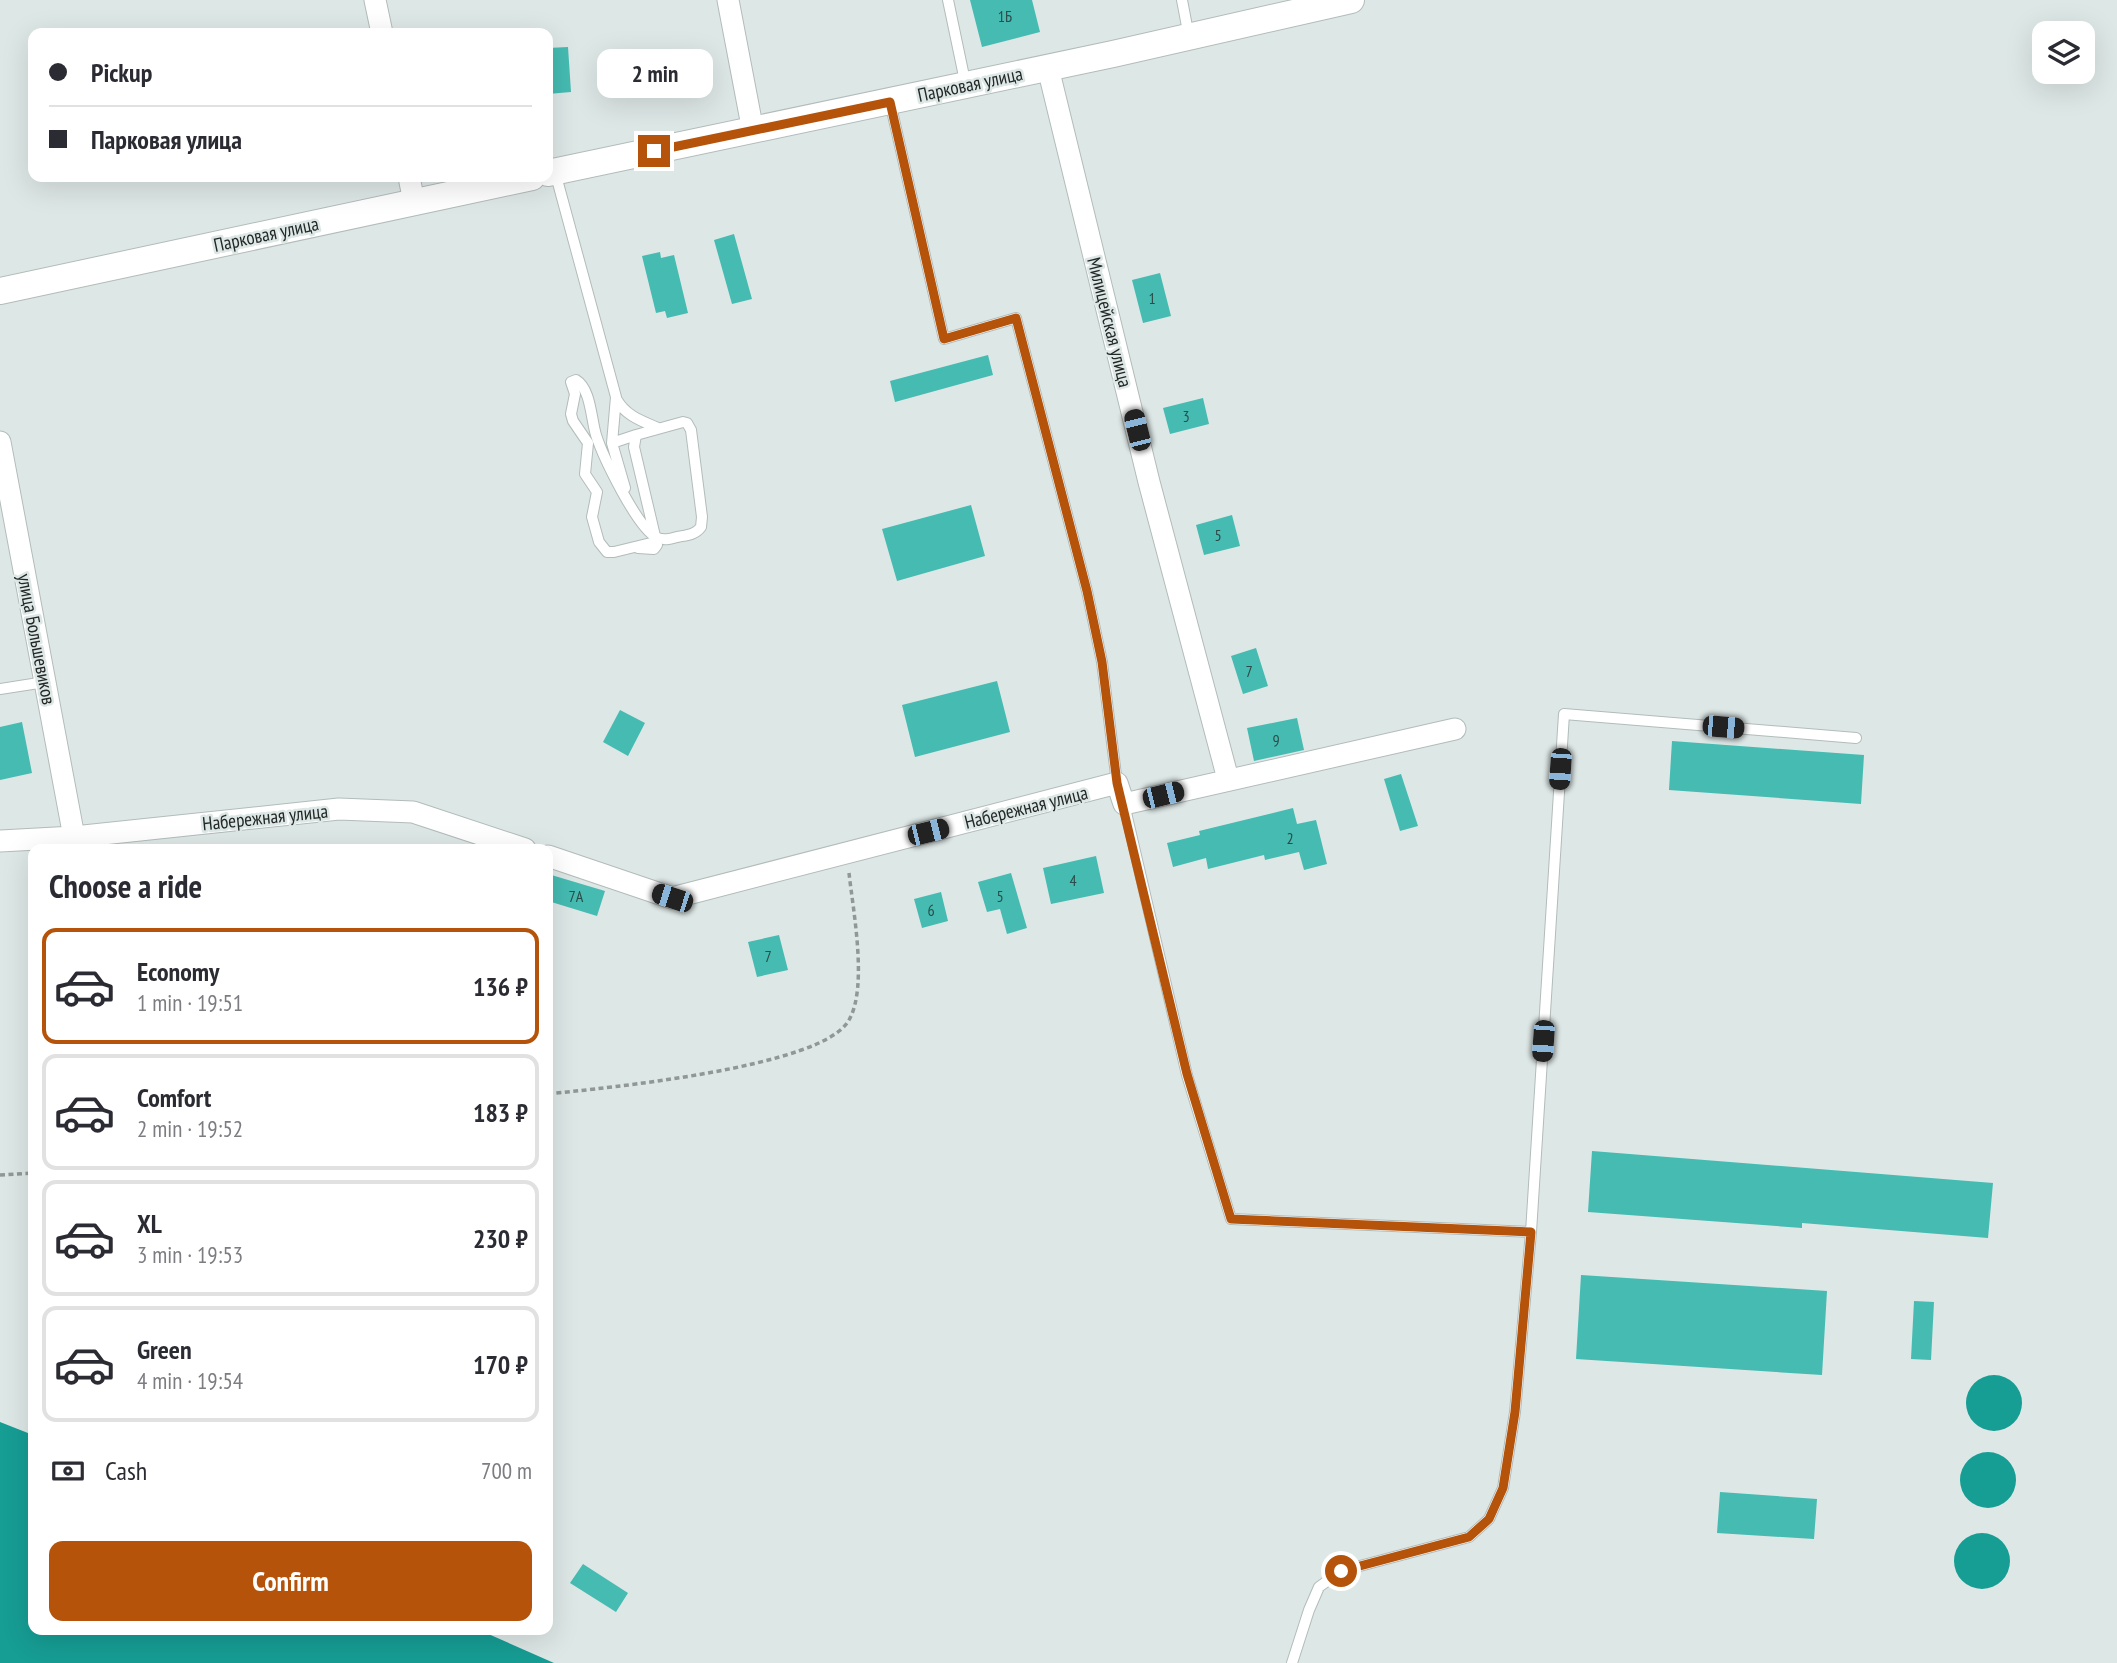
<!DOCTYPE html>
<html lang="en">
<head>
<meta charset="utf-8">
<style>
	body { margin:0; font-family:"PT Sans Narrow",sans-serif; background:#f7f7f7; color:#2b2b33; height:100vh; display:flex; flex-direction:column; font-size:26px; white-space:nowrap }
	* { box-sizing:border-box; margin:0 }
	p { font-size:23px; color:#7c7c81 }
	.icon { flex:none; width:38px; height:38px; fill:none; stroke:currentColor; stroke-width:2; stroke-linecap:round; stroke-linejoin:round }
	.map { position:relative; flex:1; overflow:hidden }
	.drawer { position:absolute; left:28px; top:844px; width:525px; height:791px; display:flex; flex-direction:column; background:#fff; border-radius:14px; box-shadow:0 7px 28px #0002 }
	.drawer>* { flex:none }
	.top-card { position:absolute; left:28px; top:28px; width:525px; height:154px; border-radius:14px; box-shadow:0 7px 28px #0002; display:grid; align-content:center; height:154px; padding:0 21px; background:#fff }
	.fabs { position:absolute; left:2032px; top:21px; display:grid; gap:14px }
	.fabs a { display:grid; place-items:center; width:63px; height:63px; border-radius:14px; background:#fff; box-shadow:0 7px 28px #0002; font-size:35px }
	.end { position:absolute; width:32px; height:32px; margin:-16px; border:9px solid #b45309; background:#fff; box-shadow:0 0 0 4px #fff }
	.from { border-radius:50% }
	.bubble { position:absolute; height:49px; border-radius:14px; background:#fff; box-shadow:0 7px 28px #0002; font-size:23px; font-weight:800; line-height:49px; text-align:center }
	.car { position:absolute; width:21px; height:42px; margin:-21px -10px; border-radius:9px; box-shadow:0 0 5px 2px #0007; background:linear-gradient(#222 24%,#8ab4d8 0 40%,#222 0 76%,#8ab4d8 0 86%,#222 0) }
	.top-card b { display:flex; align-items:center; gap:24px; height:66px; font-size:26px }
	.top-card b+b { border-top:2px solid #e1e1e2 }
	.top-card i { width:18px; height:18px; background:#2b2b33 }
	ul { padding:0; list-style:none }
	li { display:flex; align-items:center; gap:21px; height:116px; margin:0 14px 10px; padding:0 7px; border:4px solid #e1e1e2; border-radius:14px }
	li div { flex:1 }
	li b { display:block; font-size:26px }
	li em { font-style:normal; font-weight:800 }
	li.current { border-color:#b45309 }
	li>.icon { width:63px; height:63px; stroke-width:1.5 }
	h2 { padding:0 21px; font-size:32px; line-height:84px }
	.pay { display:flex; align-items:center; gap:18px; height:77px; padding:0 21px; font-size:26px }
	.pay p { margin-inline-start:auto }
	.cta { display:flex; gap:14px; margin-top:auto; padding:14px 21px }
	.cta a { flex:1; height:80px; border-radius:14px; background:#b45309; color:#fff; font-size:28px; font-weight:800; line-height:80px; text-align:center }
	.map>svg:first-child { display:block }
	.water { fill:#169d94 }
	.building { fill:#45bbb2 }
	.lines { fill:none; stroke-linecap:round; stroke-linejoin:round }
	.service-casing { stroke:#b2bcba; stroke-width:12 }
	.minor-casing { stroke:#b2bcba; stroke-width:23 }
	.tertiary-casing { stroke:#b2bcba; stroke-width:28 }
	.path { stroke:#909796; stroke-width:3.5; stroke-dasharray:5 3.5; stroke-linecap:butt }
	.service { stroke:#fff; stroke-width:10 }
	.minor { stroke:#fff; stroke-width:21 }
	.tertiary { stroke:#fff; stroke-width:26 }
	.route { stroke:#b45309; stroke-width:9 }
	.labels { text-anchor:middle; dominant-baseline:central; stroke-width:5; stroke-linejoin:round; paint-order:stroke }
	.number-label { font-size:16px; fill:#2c4c49 }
	.street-label { font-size:19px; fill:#232726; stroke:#dde7e6 }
</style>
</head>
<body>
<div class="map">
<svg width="2117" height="1663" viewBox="0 0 2117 1663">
	<rect width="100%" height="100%" fill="#dde7e6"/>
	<path class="water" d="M1966 1403a28 28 0 1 1 56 0a28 28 0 1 1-56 0Z
		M0,1422L33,1435V1629H477L554,1663H0Z
		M1960 1480a28 28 0 1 1 56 0a28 28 0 1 1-56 0Z
		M1954 1561a28 28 0 1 1 56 0a28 28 0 1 1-56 0Z"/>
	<path class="building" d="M970,0H1032L1040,32L982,47Z
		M568,47L571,92L548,94V48Z
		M703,59L707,82L657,90L654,67Z
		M734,234L752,299L732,304L714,240Z
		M660,252L661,258L674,255L688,313L667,318L665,311L656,313L642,256Z
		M1160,273L1171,316L1143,323L1132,280Z
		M988,355L993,375L895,402L890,381Z
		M1203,398L1209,424L1170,434L1163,408Z
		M971,505L985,556L897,581L882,529Z
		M1232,515L1240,546L1204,555L1196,525Z
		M1256,648L1268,686L1243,694L1231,656Z
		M997,681L1010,732L915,757L902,705Z
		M620,710L645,723L628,756L603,742Z
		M1297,718L1304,750L1254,761L1247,728Z
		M22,722L32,773L0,780V727Z
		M1672,741L1864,755L1861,804L1669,790Z
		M1401,774L1418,826L1400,831L1384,779Z
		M1293,808L1297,824L1316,820L1327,864L1304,870L1299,852L1265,860L1264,855L1208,869L1206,858L1173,867L1167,843L1200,835L1199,831Z
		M1096,856L1104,893L1051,904L1043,868Z
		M1011,873L1027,928L1007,934L1000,909L987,912L978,882Z
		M548,874L605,891L597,916L548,901Z
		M941,892L948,921L922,928L914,899Z
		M779,935L788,970L757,977L748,942Z
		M1592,1151L1993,1183L1988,1238L1802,1223V1228L1588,1212Z
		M1581,1275L1827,1291L1822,1375L1576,1359Z
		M1914,1301L1934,1302L1931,1360L1911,1359Z
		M1720,1492L1817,1499L1814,1539L1717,1533Z
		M583,1564L628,1593L616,1612L570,1583Z"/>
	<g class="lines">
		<g class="service-casing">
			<path id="service" d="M948,0L966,86
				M1182,0L1189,37
				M890,102L944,339L1016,318L1087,591L1102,662L1117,783
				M555,172L616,397L612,443L625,488
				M617,400C626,416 642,421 658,428
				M612,443L636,435
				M638,548L654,549L657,545L655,536L634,447L636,435L683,422L687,423L691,430L702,517L701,527C695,535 687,535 677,537C670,539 663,541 656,537C637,527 603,457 596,435C591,419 591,389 576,380L571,382L575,394L571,414L573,421L588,443L585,474L597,492L592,517L599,542L607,552H614L655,542
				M0,689L45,682
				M1124,804L1187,1075L1231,1219L1531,1232L1515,1412L1503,1488L1489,1519L1469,1537L1341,1571L1319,1587L1309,1610L1292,1663
				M1531,1232L1564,714L1856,738"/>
		</g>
		<g class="minor-casing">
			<path id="minor" d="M375,0L382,33
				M728,0L753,131
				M1048,68L1149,482L1228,779
				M409,177L414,202
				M0,442L74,837
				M0,841L74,837L339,809L413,812L525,849
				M548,856L672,898L1117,783L1124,804L1455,729"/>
		</g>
		<g class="tertiary-casing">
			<path id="tertiary" d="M548,173L1113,54L1351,0
				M0,291L532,177"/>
		</g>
		<path class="path" d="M548,1094C603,1088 823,1068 849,1020C868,987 853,910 849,873
			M0,1175L33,1173"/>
		<use href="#service" class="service"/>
		<use href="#minor" class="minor"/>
		<use href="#tertiary" class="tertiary"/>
	</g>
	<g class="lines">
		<path class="route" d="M654,151L890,102L944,339L1016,318L1087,591L1102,662L1117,783L1187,1074L1231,1219L1531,1232L1515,1412L1503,1488L1489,1519L1469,1537L1341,1571"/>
	</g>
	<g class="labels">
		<g class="number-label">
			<text x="1005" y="16">1Б</text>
			<text x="1152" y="298">1</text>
			<text x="1186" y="416">3</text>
			<text x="1218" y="535">5</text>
			<text x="1249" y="671">7</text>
			<text x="1276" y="740">9</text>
			<text x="1290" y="838">2</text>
			<text x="1073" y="880">4</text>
			<text x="576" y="896">7А</text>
			<text x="1000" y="896">5</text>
			<text x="931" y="910">6</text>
			<text x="768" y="956">7</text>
		</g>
		<g class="street-label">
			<text transform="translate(970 84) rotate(-12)">Парковая улица</text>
			<text transform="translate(266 234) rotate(-12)">Парковая улица</text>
			<text transform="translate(1110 322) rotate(76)">Милицейская улица</text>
			<text transform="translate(37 639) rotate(79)">улица Большевиков</text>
			<text transform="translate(1026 807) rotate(-14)">Набережная улица</text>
			<text transform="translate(265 817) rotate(-6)">Набережная улица</text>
		</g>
	</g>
</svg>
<div class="fabs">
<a><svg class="icon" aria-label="layers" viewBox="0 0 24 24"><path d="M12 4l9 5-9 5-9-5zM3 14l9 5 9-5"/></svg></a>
</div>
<i class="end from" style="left:1341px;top:1571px"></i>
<i class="end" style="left:654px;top:151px"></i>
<div class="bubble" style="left:597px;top:49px;width:116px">2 min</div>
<i class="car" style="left:1137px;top:430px;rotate:346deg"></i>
<i class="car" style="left:1723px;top:727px;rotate:95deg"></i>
<i class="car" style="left:1560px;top:769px;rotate:184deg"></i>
<i class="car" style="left:1163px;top:795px;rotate:76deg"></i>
<i class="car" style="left:928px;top:832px;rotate:76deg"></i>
<i class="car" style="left:672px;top:898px;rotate:288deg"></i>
<i class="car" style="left:1543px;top:1041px;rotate:184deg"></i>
<div class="top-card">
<b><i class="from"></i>Pickup</b>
<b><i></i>Парковая улица</b>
</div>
<section class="drawer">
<h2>Choose a ride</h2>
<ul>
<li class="current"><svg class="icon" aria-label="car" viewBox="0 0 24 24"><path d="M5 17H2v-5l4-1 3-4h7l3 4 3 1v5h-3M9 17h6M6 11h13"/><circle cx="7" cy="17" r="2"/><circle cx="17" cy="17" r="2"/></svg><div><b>Economy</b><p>1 min · 19:51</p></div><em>136 ₽</em></li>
<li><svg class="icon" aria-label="car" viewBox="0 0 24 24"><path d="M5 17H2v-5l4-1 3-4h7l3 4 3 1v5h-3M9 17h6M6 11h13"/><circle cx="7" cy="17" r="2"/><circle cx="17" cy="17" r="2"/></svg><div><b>Comfort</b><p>2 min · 19:52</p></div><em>183 ₽</em></li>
<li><svg class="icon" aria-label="car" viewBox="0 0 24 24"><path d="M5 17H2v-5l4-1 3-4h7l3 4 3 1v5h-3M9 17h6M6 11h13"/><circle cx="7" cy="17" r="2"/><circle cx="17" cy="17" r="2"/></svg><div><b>XL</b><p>3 min · 19:53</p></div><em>230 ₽</em></li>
<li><svg class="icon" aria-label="car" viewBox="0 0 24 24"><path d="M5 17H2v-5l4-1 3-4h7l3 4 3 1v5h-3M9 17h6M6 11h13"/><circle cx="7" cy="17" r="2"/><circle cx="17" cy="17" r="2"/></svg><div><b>Green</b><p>4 min · 19:54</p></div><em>170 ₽</em></li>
</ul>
<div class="pay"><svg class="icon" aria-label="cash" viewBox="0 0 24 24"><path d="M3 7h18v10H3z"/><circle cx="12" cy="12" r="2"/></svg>Cash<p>700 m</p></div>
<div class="cta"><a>Confirm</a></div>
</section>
</div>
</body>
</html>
